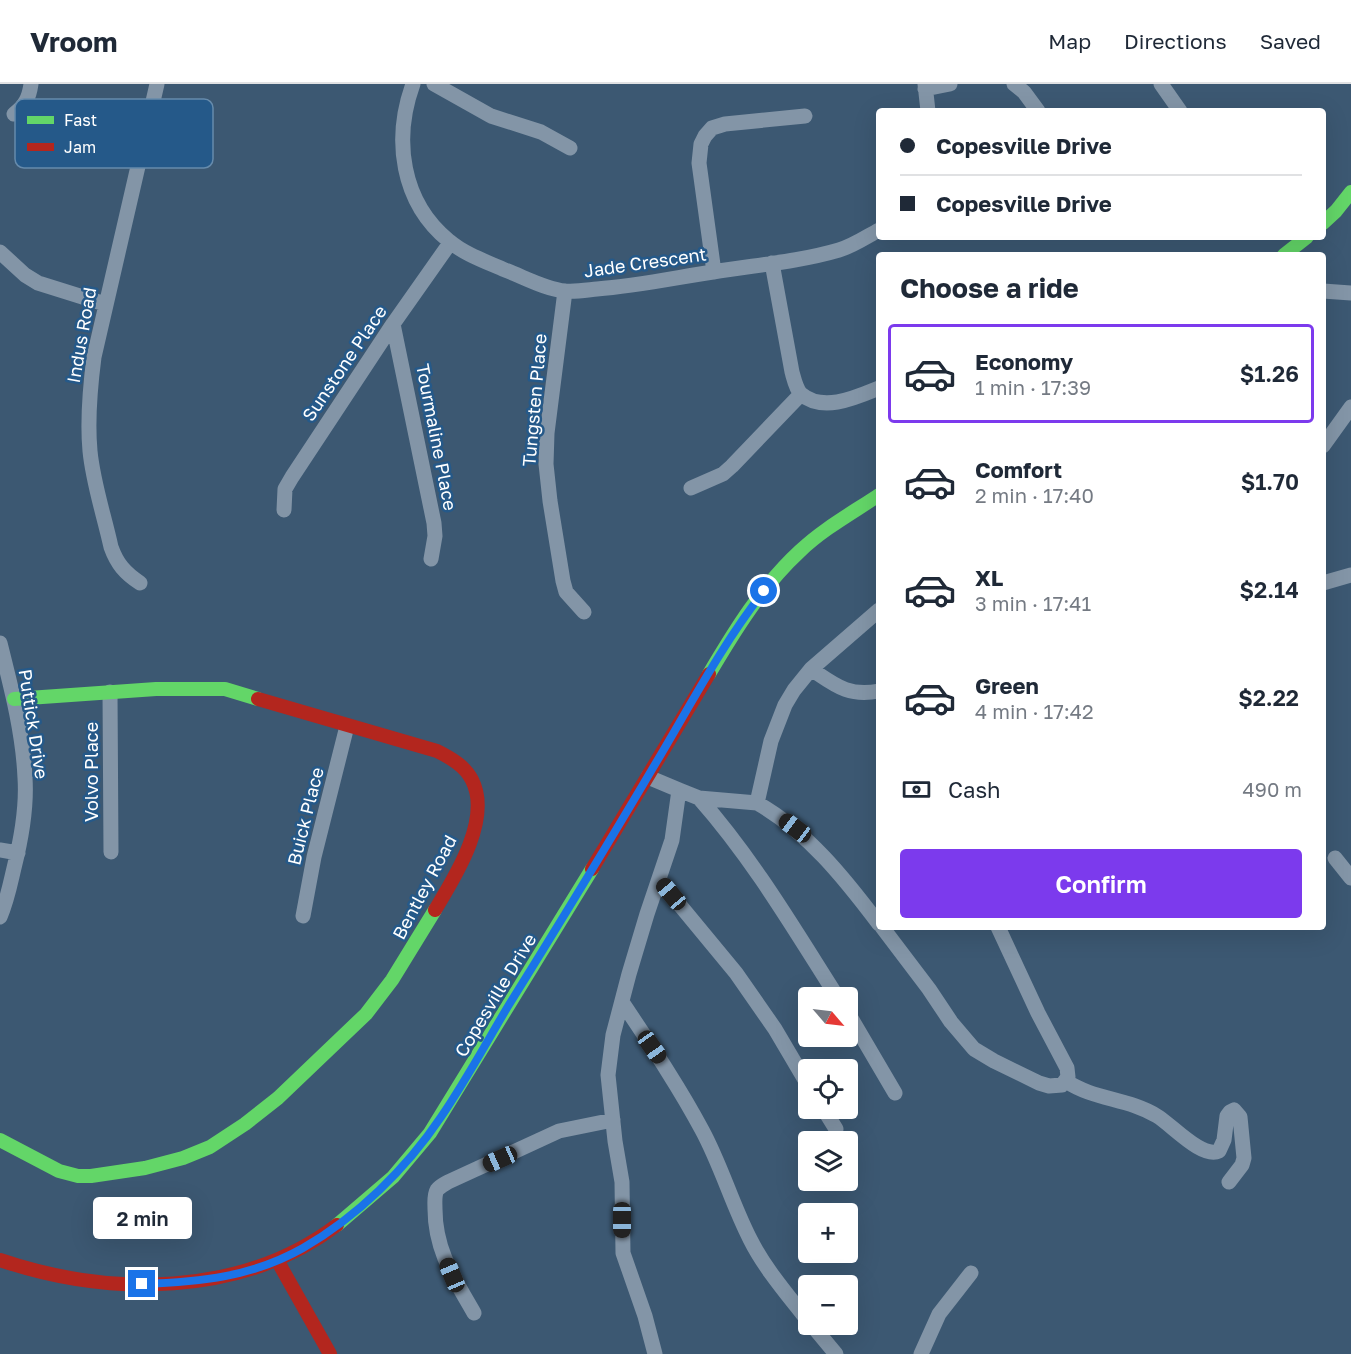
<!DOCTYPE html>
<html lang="en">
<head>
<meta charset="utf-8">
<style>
	body { margin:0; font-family:"Golos Text",sans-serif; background:#f2f2f3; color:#1f2937; height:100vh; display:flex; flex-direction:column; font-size:22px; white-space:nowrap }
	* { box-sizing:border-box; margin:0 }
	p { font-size:20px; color:#747a83 }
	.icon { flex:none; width:33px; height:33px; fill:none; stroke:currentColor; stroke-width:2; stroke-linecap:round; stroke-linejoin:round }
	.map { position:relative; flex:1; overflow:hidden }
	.side { position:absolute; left:876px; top:168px; width:450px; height:678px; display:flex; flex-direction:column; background:#fff; border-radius:6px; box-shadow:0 6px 24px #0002 }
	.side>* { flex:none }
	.top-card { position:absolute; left:876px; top:24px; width:450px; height:132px; border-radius:6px; box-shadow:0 6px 24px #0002; display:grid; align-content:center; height:132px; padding:0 24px; background:#fff }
	.needle { width:39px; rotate:118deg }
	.buttons { position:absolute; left:798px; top:903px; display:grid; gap:12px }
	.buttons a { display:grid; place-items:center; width:60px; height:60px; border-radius:6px; background:#fff; box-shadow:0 6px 24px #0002; font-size:30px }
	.end { position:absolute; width:27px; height:27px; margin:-14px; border:8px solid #1a73e8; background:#fff; box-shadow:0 0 0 3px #fff }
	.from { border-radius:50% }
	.bubble { position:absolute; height:42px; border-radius:6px; background:#fff; box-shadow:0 6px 24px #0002; font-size:20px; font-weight:600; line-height:42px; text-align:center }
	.car { position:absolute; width:18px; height:36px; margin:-18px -9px; border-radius:8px; box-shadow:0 0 4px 2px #0007; background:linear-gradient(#222 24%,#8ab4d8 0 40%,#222 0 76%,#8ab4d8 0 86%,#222 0) }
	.top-card b { display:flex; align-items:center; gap:21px; height:57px; font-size:22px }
	.top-card b+b { border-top:2px solid #e0e1e3 }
	.top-card i { width:15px; height:15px; background:#1f2937 }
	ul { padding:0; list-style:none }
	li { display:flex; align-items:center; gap:18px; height:99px; margin:0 12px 9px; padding:0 12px; border:3px solid transparent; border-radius:6px }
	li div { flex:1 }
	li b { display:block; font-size:22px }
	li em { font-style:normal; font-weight:600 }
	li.current { border-color:#7c3aed }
	li>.icon { width:54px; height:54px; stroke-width:1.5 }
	h2 { padding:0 24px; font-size:27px; line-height:72px }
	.pay { display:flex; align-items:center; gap:15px; height:66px; padding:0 24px; font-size:22px }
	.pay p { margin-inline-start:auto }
	.primary-button { display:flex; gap:12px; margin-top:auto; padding:12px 24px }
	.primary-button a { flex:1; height:69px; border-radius:6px; background:#7c3aed; color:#fff; font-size:24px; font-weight:600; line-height:69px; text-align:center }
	header { display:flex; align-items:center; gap:36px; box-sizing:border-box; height:84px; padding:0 30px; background:#fff; border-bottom:2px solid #e0e1e3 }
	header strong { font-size:28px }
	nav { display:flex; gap:33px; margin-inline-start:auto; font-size:21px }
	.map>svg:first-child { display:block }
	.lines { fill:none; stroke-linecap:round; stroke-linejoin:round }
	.street { stroke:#8395a7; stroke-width:15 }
	.fast { stroke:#63d668; stroke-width:14 }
	.jam { stroke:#b3261e; stroke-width:14 }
	.route { stroke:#1a73e8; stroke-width:8 }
	.labels { text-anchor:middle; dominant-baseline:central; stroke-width:5; stroke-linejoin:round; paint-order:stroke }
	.street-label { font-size:18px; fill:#fff; stroke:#255989 }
	.key { fill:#255989; stroke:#668bac; stroke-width:1.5 }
	.key-label { font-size:16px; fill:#fff }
</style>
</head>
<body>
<header>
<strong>Vroom</strong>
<nav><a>Map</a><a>Directions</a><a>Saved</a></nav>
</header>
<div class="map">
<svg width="1351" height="1270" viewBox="0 0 1351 1270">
	<rect width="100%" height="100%" fill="#3c5872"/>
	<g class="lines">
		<path class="street" d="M413,0C393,55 401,118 449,157C464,170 487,178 505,186C524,193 545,205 565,207C575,208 587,206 597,205C636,202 674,194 713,188C755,181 798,178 839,166C853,162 866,153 879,146
			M434,0L491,32L541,48L570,64
			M925,0L928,27
			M1014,0L1024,8L1038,27
			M1161,0L1180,27
			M925,5L950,0
			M14,30C25,22 29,14 31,0
			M0,168L25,191L38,199L105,220
			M772,179L792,288C794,295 796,305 801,310C823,329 857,313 879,304
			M714,188L699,79L701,60L705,52L712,44L725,40L805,32
			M565,207L547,349L546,380L550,417L563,497L566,508L584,528
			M1323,207L1351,209
			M393,240L434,439L435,452L431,475
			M1323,362L1351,323
			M691,404L723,390L732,382L801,310
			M284,426L285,405L292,393L393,240L450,159
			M140,499C125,489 117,480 111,463C104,431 93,399 90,367C87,335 90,304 94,273L157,0
			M1323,499L1351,491
			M0,559C11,603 23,648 25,694C27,724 21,756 14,784C10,801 7,817 0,833
			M811,585C835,601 848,613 879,607
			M110,608L111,768
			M648,693L679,706L672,756L647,830L629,890L613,951L608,991L615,1057L622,1098L623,1169L645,1232L655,1270
			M679,706L699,714L757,719L771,657L785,621L794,606L811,585L879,526
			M699,714C753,775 794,845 838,914
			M757,719C807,747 845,795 879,840
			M0,766L18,769
			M1335,774L1351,794
			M660,797L736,889L775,945L808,1001
			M303,832L314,773L347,642
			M882,843L929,905L951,938L974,965L994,977L1039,999L1049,1002L1062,1001L1068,993L1067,984L1038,929L998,843
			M622,918C650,960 678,1001 702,1046C721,1081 732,1120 750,1155C765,1185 788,1211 808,1237
			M848,929L895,1009
			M1066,997C1094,1016 1128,1014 1157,1032C1172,1041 1202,1075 1219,1067L1224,1056L1227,1032L1230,1028L1234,1026L1240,1033L1244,1074L1242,1081L1229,1098
			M823,1024L836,1045
			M474,1229C454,1194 435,1166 435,1125C435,1119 434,1111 437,1106C440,1102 445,1100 448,1098L559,1047L613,1036
			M811,1240L836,1270
			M921,1270L939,1230L971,1189"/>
		<path class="fast" d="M1323,139L1336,127L1351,108
			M1284,171L1307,153
			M709,590C735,546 762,502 800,467C823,445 852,429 879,411
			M14,615L156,605H225L258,615
			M0,1056L59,1087L78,1092H91L145,1084L183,1074L210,1063L245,1040L278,1014L366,930L392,896L435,826
			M337,1141L393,1093L430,1049L592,785"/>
		<path class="jam" d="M258,615L437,667C451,674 465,682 472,696C492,735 455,793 435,826
			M592,785L709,590
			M0,1176C109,1213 242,1213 337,1141
			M277,1176L330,1270"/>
	</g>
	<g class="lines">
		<path class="route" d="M142,1200C200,1198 252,1193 303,1164C357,1133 406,1085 441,1033C465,998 485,961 507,924C558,842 608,760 657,677C691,620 723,559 764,507"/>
	</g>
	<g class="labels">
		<g class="street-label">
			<text transform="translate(645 178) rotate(-8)">Jade Crescent</text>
			<text transform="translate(81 251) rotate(-80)">Indus Road</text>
			<text transform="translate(344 279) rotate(-56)">Sunstone Place</text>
			<text transform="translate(534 316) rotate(-85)">Tungsten Place</text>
			<text transform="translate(437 353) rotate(79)">Tourmaline Place</text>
			<text transform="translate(34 640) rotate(81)">Puttick Drive</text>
			<text transform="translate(91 688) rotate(-90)">Volvo Place</text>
			<text transform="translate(305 732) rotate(-76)">Buick Place</text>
			<text transform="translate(424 803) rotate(-62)">Bentley Road</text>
			<text transform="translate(495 911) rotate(-59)">Copesville Drive</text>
		</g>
	</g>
	<rect x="15" y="15" width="198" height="69" rx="9" class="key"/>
	<rect x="27" y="32" width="27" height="8" fill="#63d668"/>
	<rect x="27" y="59" width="27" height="8" fill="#b3261e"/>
	<g class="key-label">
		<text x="64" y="42">Fast</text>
		<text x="64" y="69">Jam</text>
	</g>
</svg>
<div class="buttons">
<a><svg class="needle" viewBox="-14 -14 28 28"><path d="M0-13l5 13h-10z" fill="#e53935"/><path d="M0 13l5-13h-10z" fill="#747a83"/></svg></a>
<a><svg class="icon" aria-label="locate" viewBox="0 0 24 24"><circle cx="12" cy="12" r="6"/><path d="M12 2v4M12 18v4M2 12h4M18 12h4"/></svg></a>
<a><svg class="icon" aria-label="layers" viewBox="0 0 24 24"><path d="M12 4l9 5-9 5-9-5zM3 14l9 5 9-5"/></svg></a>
<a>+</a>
<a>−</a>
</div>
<i class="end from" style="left:764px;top:507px"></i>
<i class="end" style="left:142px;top:1200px"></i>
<div class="bubble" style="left:93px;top:1113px;width:99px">2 min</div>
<i class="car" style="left:795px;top:744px;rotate:307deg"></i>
<i class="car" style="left:671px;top:810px;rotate:320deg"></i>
<i class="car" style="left:652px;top:963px;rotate:145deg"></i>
<i class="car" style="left:500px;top:1075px;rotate:246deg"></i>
<i class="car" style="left:622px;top:1136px;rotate:180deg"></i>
<i class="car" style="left:452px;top:1191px;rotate:337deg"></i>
<div class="top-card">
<b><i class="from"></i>Copesville Drive</b>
<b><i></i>Copesville Drive</b>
</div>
<section class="side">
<h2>Choose a ride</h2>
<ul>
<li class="current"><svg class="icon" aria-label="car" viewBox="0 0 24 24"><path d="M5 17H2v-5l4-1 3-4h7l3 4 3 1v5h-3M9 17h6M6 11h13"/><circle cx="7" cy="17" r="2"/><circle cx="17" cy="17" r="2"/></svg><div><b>Economy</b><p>1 min · 17:39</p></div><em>$1.26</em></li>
<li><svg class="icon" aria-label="car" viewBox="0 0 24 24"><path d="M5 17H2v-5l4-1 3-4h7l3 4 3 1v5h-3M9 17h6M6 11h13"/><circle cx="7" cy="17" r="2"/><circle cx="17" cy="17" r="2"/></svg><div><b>Comfort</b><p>2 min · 17:40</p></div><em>$1.70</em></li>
<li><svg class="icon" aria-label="car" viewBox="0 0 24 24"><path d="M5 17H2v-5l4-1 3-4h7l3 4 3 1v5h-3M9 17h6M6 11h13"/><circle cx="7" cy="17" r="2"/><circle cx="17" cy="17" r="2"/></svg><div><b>XL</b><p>3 min · 17:41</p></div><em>$2.14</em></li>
<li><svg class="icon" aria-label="car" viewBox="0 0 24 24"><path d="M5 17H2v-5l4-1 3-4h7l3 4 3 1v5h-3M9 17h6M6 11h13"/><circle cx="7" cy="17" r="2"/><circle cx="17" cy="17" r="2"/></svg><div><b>Green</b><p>4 min · 17:42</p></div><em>$2.22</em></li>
</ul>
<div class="pay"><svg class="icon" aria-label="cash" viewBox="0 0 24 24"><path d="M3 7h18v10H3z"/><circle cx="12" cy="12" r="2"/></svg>Cash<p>490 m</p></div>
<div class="primary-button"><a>Confirm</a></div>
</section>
</div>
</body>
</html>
